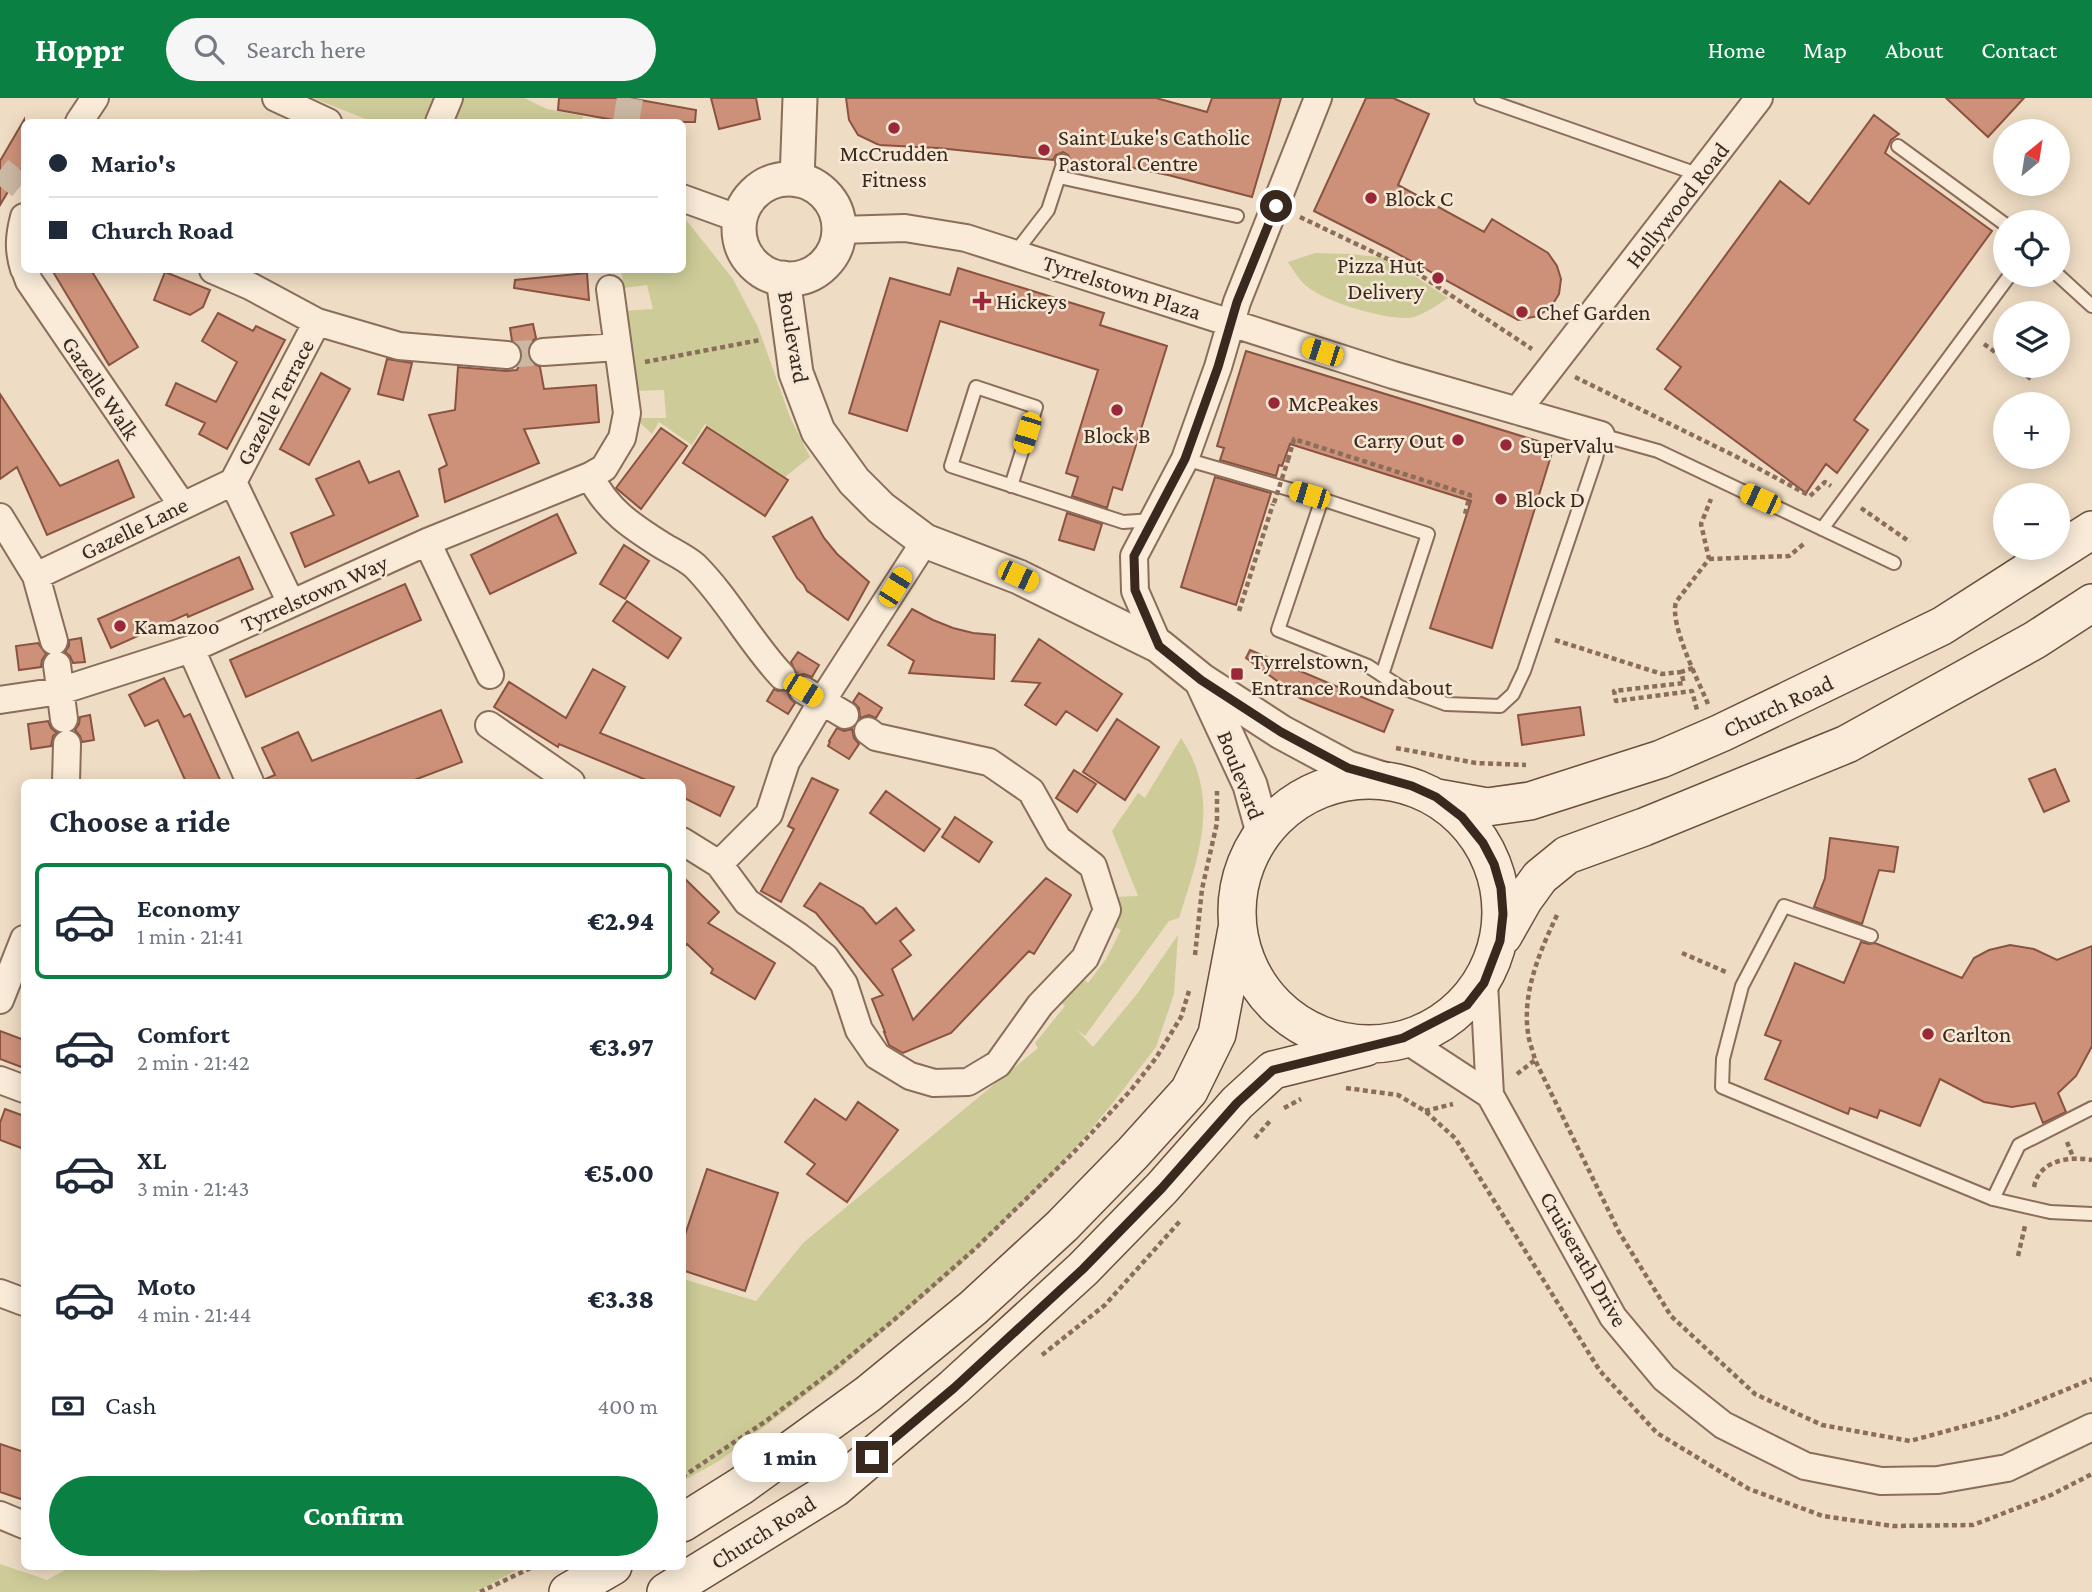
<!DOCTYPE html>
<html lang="en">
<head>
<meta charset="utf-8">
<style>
	body { margin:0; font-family:"Crimson Pro",serif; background:#f6f6f7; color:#1f2937; height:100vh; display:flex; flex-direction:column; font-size:26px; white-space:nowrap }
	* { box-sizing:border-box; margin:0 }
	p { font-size:23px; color:#747a83 }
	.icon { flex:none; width:38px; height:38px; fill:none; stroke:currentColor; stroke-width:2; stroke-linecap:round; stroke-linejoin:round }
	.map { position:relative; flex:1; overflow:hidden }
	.panel { position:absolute; left:21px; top:681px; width:665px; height:791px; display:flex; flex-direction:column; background:#fff; border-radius:10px; box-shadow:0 4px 18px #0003 }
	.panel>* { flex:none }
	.guide { position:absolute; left:21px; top:21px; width:665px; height:154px; border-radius:10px; box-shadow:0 4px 18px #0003; display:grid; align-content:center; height:154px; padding:0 28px; background:#fff }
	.needle { width:46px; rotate:30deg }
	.controls { position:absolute; left:1993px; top:21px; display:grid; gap:14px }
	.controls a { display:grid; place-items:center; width:77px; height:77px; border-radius:50%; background:#fff; box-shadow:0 4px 18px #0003; font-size:35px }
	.end { position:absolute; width:32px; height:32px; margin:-16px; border:9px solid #39281e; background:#fff; box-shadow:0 0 0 4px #fff }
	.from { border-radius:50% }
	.bubble { position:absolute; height:49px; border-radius:24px; background:#fff; box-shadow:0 4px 18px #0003; font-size:23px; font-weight:800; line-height:49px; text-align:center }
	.car { position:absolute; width:21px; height:42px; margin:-21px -10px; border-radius:9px; box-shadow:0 0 5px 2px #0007; background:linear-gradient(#f5c518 24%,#345 0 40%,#f5c518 0 76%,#345 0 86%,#f5c518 0) }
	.guide b { display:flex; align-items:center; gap:24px; height:66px; font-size:26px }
	.guide b+b { border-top:2px solid #e0e1e3 }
	.guide i { width:18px; height:18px; background:#1f2937 }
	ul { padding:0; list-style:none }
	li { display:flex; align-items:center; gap:21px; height:116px; margin:0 14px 10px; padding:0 14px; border:4px solid transparent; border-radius:10px }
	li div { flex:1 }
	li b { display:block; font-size:26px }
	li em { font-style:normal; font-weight:800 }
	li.current { border-color:#0b8043 }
	li>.icon { width:63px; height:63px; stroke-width:1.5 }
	h2 { padding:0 28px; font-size:32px; line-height:84px }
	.pay { display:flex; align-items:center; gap:18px; height:77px; padding:0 28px; font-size:26px }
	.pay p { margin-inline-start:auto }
	.cta { display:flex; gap:14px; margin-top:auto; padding:14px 28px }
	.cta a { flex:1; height:80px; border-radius:42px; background:#0b8043; color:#fff; font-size:28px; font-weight:800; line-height:80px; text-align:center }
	header { display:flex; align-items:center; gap:42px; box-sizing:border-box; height:98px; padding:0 35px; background:#0b8043; color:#fff }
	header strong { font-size:33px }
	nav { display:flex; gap:38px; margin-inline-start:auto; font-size:24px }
	.search { width:490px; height:63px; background:#f6f6f7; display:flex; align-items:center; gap:18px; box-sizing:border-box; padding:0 24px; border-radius:38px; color:#747a83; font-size:26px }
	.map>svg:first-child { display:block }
	.green { fill:#cdcc98 }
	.building { fill:#cd917a; stroke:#895340; stroke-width:2 }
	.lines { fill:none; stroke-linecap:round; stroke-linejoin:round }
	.minor-tunnel { stroke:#cbb8a3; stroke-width:26; stroke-dasharray:26 13; stroke-linecap:butt }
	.service-casing { stroke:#8a6d5a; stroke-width:16 }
	.minor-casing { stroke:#8a6d5a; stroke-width:30 }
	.tertiary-casing { stroke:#8a6d5a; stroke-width:37 }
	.secondary-casing { stroke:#6b4e3d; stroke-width:40 }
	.path { stroke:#8a6d5a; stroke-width:4.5; stroke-dasharray:5 3.5; stroke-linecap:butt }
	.service { stroke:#f9ebd8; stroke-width:12 }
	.minor { stroke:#f9ebd8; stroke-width:26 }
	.tertiary { stroke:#f9ebd8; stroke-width:33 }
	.secondary { stroke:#f9ebd8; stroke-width:37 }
	.path-bridge { stroke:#8a6d5a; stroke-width:4.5; stroke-dasharray:5 3.5; stroke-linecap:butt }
	.route { stroke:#39281e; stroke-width:9 }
	.poi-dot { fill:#992939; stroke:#f6e8d4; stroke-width:2.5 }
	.labels { text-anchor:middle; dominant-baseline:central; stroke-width:5; stroke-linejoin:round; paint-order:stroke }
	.poi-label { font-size:23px; fill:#39281e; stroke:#f6e8d4; text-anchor:start }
	.street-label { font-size:23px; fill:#39281e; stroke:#f6e8d4 }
</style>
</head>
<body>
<header>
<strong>Hoppr</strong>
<div class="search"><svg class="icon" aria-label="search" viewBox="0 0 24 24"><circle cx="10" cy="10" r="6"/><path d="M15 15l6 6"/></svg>Search here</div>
<nav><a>Home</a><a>Map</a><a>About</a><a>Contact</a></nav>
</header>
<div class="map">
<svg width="2092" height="1494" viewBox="0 0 2092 1494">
	<rect width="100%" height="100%" fill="#efdcc4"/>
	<path class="green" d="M313,0H437L428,21L422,24H373Z
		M462,0H524L547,11L583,18L582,24H453L452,22Z
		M683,118L733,181L758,229L790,319L810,359L785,379L705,326L692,347L659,324L652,336L635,320H666L664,292L634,293L622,213L653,211L647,187L624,190L621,172H682Z
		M1315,155L1350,156L1387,160L1448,200C1437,207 1421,219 1408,220C1383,221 1329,205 1309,190C1299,183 1294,173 1288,164Z
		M1181,640C1221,700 1199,757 1179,820L1169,823L1085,938L1076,931L1093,949L1137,896L1178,837L1174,896L1156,949L1112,1006L1052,1078L955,1172L835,1275L719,1363L683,1383V1181L756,1203L803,1145L1038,950L1035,945L1065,908L1056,900L1079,877L1088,885L1106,861L1121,832L1112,828L1115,799L1138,798L1112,733L1138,695L1145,700Z
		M0,1466L47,1482L72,1468H119L161,1473H197L219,1468H524L476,1494H0Z"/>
	<path class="building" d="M559,0H629L696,12L695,24H625L558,12Z
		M711,0H756L760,21L719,31Z
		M846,0H1156L1207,14L1212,0H1281L1252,99L1168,77L1109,65L1071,63L1068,57L1063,54L1056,57L1053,62L938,50L879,47L858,37L849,22Z
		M1366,0H1393L1429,16L1398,87L1484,134L1492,121L1548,155L1557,168L1561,181L1559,196L1551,209L1538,218L1518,222L1389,151L1314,113Z
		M1946,0H2024L1988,39Z
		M1874,17L1899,36L1891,42L1885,55L1992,133L1854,322L1868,332L1837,375L1826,366L1806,395L1665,291L1681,269L1657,251L1780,83L1809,106Z
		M24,22V67L0,107V63Z
		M958,170L1104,215L1100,227L1167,248L1122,392L1113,389L1107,410L1072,398L1078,379L1066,375L1098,272L940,223L907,333L849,315L890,180L950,197Z
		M52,172H91L138,249L109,267Z
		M165,174L210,192L203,209L190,217L154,202Z
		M587,175L589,202L514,190L515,182Z
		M218,215L253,233L256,228L285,242L227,351L199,336L205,325L166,307L176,285L216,304L237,264L202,243Z
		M533,226L536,240L529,246L527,256L530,263L540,269L544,291L596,287L599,324L524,331L539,365L445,404L439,371L447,367L429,317L455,312L458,269L506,273L517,272L523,258L521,250L512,243L510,230Z
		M1246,253L1554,348L1492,550L1430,530L1471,403L1290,346L1282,368L1279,367L1276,378L1220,362L1224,350L1217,348Z
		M387,261L412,265L403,302L378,296Z
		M321,275L350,291L309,367L280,351Z
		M0,296L60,388L118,362L134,399L47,437L17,369L0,381Z
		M707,329L788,382L765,418L683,365Z
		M661,330L687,348L641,411L616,390Z
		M359,363L369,385L399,373L418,418L305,469L291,435L334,417L316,381Z
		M1215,379L1271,395L1236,507L1181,489Z
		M1067,415L1102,426L1094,452L1059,442Z
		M557,416L576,455L490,496L471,457Z
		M812,419L824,440L837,456L869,484L848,522L807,493L804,487L797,480L773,439Z
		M624,447L649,463L625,501L600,486Z
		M239,459L253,491L188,519L187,516L111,550L98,521Z
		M405,486L421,522L246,599L230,562Z
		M627,503L681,540L668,560L613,523Z
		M912,511L933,522L953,530L973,535L995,537L994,581L909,575L914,563L888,547Z
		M81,540L85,564L73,565L70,558L65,554L69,548V542Z
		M1039,541L1122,596L1097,633L1066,613L1056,627L1025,607L1040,585L1012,583Z
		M38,545L46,556L42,562L41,569L19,572L16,548Z
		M1250,552L1393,612L1384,634L1300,600L1246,560Z
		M798,554L819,567L812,579L804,576L797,578L791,564Z
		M593,571L625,589L600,635L734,689L720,718L682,699V684H651L559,646L558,649L494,609L509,584L566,620Z
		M164,580L184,619L190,616L221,684H186L158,622L145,628L129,597Z
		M774,591L778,593L787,592L790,600L795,605L788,616L767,603Z
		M859,595L882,610L876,620L869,617L860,620L859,610L853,604Z
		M1580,609L1584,637L1522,647L1518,617Z
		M441,612L462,664L409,684H266L265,681L275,677L262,650L298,634L312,663Z
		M90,617L94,642L82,644L80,638L75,632L79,626L80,619Z
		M1117,621L1159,649L1125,702L1083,674Z
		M48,623L51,630L57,635L53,638L51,648L31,651L28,626Z
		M837,630L844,633L852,631L854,640L859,646L849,661L828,648L830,644L829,643Z
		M2055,671L2069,703L2044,714L2029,681Z
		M1074,672L1096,686L1077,714L1056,700Z
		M812,680L838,692L781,804L761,793L794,731L788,728Z
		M886,693L940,731L924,753L870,715Z
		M955,719L992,744L979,764L942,739Z
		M1830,740L1898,749L1894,774L1879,772L1862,826L1814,809L1825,780Z
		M682,778L719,814L708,825L775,865L755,901L711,875L713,871L687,846L682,851Z
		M1046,780L1071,797L1034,856L1029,853L951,935L903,955L889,947L884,934H885L872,901L883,897L816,815L804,808L820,785L863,810L876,826L896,810L914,832L900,843L911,857L892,871L913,922Z
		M1861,844L1869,846L1875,845L1962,880L1974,860L1989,852L2010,847L2034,851L2057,862L2092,848V948L2076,978L2058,995L2066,1014L2043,1025L2035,1005L2012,1009L1984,1004L1940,981L1920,1028L1880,1012L1877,1020L1850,1010L1848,1016L1765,981L1781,943L1765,937L1795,865L1844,885Z
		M0,933L24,942V970L0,961Z
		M815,1001L846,1022L858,1004L898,1032L847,1104L807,1076L815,1066L785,1044Z
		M5,1011L24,1018V1051L0,1042V1025Z
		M707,1071L778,1095L745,1193L682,1172V1146Z
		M0,1346L24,1354V1402L0,1394Z"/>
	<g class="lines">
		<path class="minor-tunnel" d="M626,24L630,0
			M0,72L24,91
			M507,257L543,254"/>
		<g class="service-casing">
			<path id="service" d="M1481,0L1700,77
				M1898,48L2006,127
				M1059,79L1237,118
				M1015,155L1048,112L1063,66L1062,63
				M2058,177L2092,208
				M1185,361L1309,397L1428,436L1382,577
				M1011,388L1036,309L976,289L951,368L1123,424L1153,422
				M1322,401L1278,532L1368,568L1400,589L1446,606L1500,608L1513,596L1524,573L1596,360L1601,337L1658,353L1894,465
				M1822,431L2010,177
				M1871,838L1784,808L1742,888L1723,961L1722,989L1993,1101L2050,1114L2092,1116
				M1993,1101L2019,1047L2092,1010"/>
		</g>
		<g class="minor-casing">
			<path id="minor" d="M276,0L328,24
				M79,24L95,0
				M439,24L449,0
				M682,100L740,121
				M24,119C19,138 18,152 24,171
				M839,132L905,130L966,140L1393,277L1601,337
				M25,172L29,183L182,407
				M213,172L250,188L317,224L399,248L507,257
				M543,254L618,249
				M1517,313L1759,0
				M590,378C607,412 631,428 663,448C673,454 686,460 695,468C728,501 750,544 782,578
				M233,384L317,224
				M233,384L291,505
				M0,419L36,478L54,543
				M427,444L490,577
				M36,478L233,384
				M1159,548L1135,493L1134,458L1185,361L1218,269L1237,204L1318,0
				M191,551L250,684
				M57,567L64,621
				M803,592L845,617
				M0,602L60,593L191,551L427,444L590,378L604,370L622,340L627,315L610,191
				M489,627L571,684
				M66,684L67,646
				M682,743L719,766L747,804L798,838L825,859L844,886L859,932L877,958L910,978L934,985L968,984L998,966L1040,907L1085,860L1107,812L1093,768L1058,741L1031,693L989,664L876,639L868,633
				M719,766L769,716L786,664L822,603L925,443
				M1484,885L1490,997L1613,1219L1664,1280L1723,1327L1805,1368L1881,1383L1938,1382L2007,1370L2092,1329
				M0,902L24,841
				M1403,940L1490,997
				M0,982L24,991
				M0,1195L24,1204
				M0,1417L24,1427"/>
		</g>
		<g class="tertiary-casing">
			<path id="tertiary" d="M739 131a50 50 0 1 1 100 0a50 50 0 1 1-100 0Z
				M797,82L800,0
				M783,180L796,275L818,333L854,383L881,410L925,443L1019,479L1159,548L1201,582L1281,634L1348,670L1386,682
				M1202,584L1250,687L1263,734"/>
		</g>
		<g class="secondary-casing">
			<path id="secondary" d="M1237 814a132 132 0 1 1 264 0a132 132 0 1 1-264 0Z
				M1437,700L1487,709L1530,703L1661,661L1721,635L1942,528L2092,432
				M1503,838L1524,801L1540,779L1567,757L1644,729L1847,646L2035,542L2092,505
				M682,1425L741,1388L868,1296L973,1210L1062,1128L1133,1055L1189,993L1217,936L1237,831
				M568,1494L613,1468
				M666,1494L835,1390L954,1289L1083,1171L1162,1090L1237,1005L1273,972L1366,949"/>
		</g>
		<path class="path" d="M1300,119L1417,175L1532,251
			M1984,246L2006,262
			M645,264L760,242
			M2013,268L2031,281
			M1575,279L1735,358L1810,398L1825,384L1831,388
			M1288,362L1294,341L1470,397L1465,416
			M1861,410L1910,444
			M1709,461L1789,458L1805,445
			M1239,513L1273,406
			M1555,542L1662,576L1681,574
			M1693,570L1681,574L1684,585L1614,593L1616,603L1692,593L1697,612
			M1708,606C1699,584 1669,526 1676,504L1709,461L1701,426L1711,401
			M1396,650L1476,665L1526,667
			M1557,817C1540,853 1522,894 1528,935C1529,944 1533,953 1535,962L1619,1134L1671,1218L1755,1296L1822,1327L1910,1343L2002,1318L2092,1281
			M1682,855L1726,874
			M1195,857L1202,791L1217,725V693
			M1517,976L1535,962
			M1346,990L1398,997L1425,1013L1455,1040L1600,1273L1657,1335L1749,1391L1823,1418L1893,1428L1973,1427L2051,1397L2092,1376
			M1284,1010L1301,1001
			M1425,1013L1453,1006
			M1255,1040L1270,1023
			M2067,1044L2073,1059
			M2034,1089C2039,1062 2069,1058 2092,1062
			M2018,1158L2025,1128
			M1042,1257L1105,1207L1181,1122
			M682,1379L766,1323L832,1273L895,1221L977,1149L1073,1055L1131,992L1156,960L1181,919L1189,893
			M480,1494L535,1468"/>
		<use href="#service" class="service"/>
		<use href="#minor" class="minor"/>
		<use href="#tertiary" class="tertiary"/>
		<use href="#secondary" class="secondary"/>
		<path class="path-bridge" d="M1274,405L1288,362"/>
	</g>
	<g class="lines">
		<path class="route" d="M872,1359L954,1290L1083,1171L1162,1090L1237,1005L1273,972L1403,940L1467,907L1484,885L1500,843L1503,816L1501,790L1494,766L1483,745L1462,719L1436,699L1412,688L1348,670L1281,634L1201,582L1159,548L1135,492L1134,458L1185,361L1218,269L1237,204L1276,108"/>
	</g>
	<g class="poi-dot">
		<circle cx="894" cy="30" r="7"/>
		<circle cx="1044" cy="52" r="7"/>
		<circle cx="1371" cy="100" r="7"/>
		<circle cx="1438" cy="180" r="7"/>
		<path d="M978.5 192.5h7v7h7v7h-7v7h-7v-7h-7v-7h7z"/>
		<circle cx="1522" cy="214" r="7"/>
		<circle cx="1274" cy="305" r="7"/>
		<circle cx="1117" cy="312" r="7"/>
		<circle cx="1458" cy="342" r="7"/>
		<circle cx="1506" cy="347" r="7"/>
		<circle cx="1501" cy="401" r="7"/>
		<circle cx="120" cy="528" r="7"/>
		<rect x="1230" y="569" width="14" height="14" rx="3.5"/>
		<circle cx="1928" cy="936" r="7"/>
	</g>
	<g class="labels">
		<g class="poi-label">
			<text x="1058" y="39">Saint Luke's Catholic<tspan x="1058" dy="26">Pastoral Centre</tspan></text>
			<text x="894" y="55" text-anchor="middle">McCrudden<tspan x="894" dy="26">Fitness</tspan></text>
			<text x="1385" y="100">Block C</text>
			<text x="1424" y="167" text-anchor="end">Pizza Hut<tspan x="1424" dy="26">Delivery</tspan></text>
			<text x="996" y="203">Hickeys</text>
			<text x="1536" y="214">Chef Garden</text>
			<text x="1288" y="305">McPeakes</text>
			<text x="1117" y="337" text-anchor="middle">Block B</text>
			<text x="1444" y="342" text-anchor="end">Carry Out</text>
			<text x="1520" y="347">SuperValu</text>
			<text x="1515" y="401">Block D</text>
			<text x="134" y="528">Kamazoo</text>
			<text x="1251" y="563">Tyrrelstown,<tspan x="1251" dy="26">Entrance Roundabout</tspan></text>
			<text x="1942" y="936">Carlton</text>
		</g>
		<g class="street-label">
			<text transform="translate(1677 107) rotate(-52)">Hollywood Road</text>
			<text transform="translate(1122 189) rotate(18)">Tyrrelstown Plaza</text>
			<text transform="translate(794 239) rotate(80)">Boulevard</text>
			<text transform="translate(101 290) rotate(56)">Gazelle Walk</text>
			<text transform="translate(275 304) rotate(-62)">Gazelle Terrace</text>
			<text transform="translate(134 430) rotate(-26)">Gazelle Lane</text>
			<text transform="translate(314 495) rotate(-24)">Tyrrelstown Way</text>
			<text transform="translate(1778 608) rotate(-25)">Church Road</text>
			<text transform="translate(1241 677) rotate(69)">Boulevard</text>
			<text transform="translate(1584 1161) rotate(60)">Cruiserath Drive</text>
			<text transform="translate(763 1434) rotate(-32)">Church Road</text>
		</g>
	</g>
</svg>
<div class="controls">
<a><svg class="needle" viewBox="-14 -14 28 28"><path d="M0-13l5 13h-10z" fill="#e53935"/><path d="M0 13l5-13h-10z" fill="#747a83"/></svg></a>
<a><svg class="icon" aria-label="locate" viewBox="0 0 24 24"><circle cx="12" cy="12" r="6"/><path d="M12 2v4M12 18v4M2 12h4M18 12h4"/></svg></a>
<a><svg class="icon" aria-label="layers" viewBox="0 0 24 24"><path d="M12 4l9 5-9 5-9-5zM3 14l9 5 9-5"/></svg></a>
<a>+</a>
<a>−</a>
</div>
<i class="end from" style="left:1276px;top:108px"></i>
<i class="end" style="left:872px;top:1359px"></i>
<div class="bubble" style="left:732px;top:1335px;width:116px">1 min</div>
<i class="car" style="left:1322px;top:254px;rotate:288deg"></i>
<i class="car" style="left:1027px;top:335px;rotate:197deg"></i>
<i class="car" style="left:1309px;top:397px;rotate:287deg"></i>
<i class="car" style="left:1760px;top:401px;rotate:295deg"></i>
<i class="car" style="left:1018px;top:478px;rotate:115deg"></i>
<i class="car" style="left:895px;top:489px;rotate:32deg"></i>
<i class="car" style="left:803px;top:592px;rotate:122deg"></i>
<div class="guide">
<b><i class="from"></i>Mario's</b>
<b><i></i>Church Road</b>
</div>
<section class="panel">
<h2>Choose a ride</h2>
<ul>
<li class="current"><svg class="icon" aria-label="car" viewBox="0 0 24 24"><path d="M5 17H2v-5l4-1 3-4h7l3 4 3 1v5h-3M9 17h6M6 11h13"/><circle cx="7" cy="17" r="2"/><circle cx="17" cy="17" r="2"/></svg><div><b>Economy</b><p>1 min · 21:41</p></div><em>€2.94</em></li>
<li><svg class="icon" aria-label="car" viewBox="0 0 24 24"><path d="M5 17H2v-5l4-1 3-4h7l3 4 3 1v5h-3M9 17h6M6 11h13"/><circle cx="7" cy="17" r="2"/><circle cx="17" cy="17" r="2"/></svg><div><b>Comfort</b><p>2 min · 21:42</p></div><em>€3.97</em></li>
<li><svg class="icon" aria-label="car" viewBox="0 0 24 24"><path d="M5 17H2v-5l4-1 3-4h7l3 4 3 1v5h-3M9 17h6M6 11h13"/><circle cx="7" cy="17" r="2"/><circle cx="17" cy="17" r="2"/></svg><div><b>XL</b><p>3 min · 21:43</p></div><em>€5.00</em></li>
<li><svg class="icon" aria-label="car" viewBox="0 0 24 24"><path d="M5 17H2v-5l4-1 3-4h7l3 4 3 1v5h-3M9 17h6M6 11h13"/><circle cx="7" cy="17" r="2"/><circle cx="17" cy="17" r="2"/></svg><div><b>Moto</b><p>4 min · 21:44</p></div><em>€3.38</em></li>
</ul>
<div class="pay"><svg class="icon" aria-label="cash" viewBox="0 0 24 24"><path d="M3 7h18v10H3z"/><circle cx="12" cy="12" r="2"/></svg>Cash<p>400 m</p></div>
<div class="cta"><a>Confirm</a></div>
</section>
</div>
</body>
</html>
